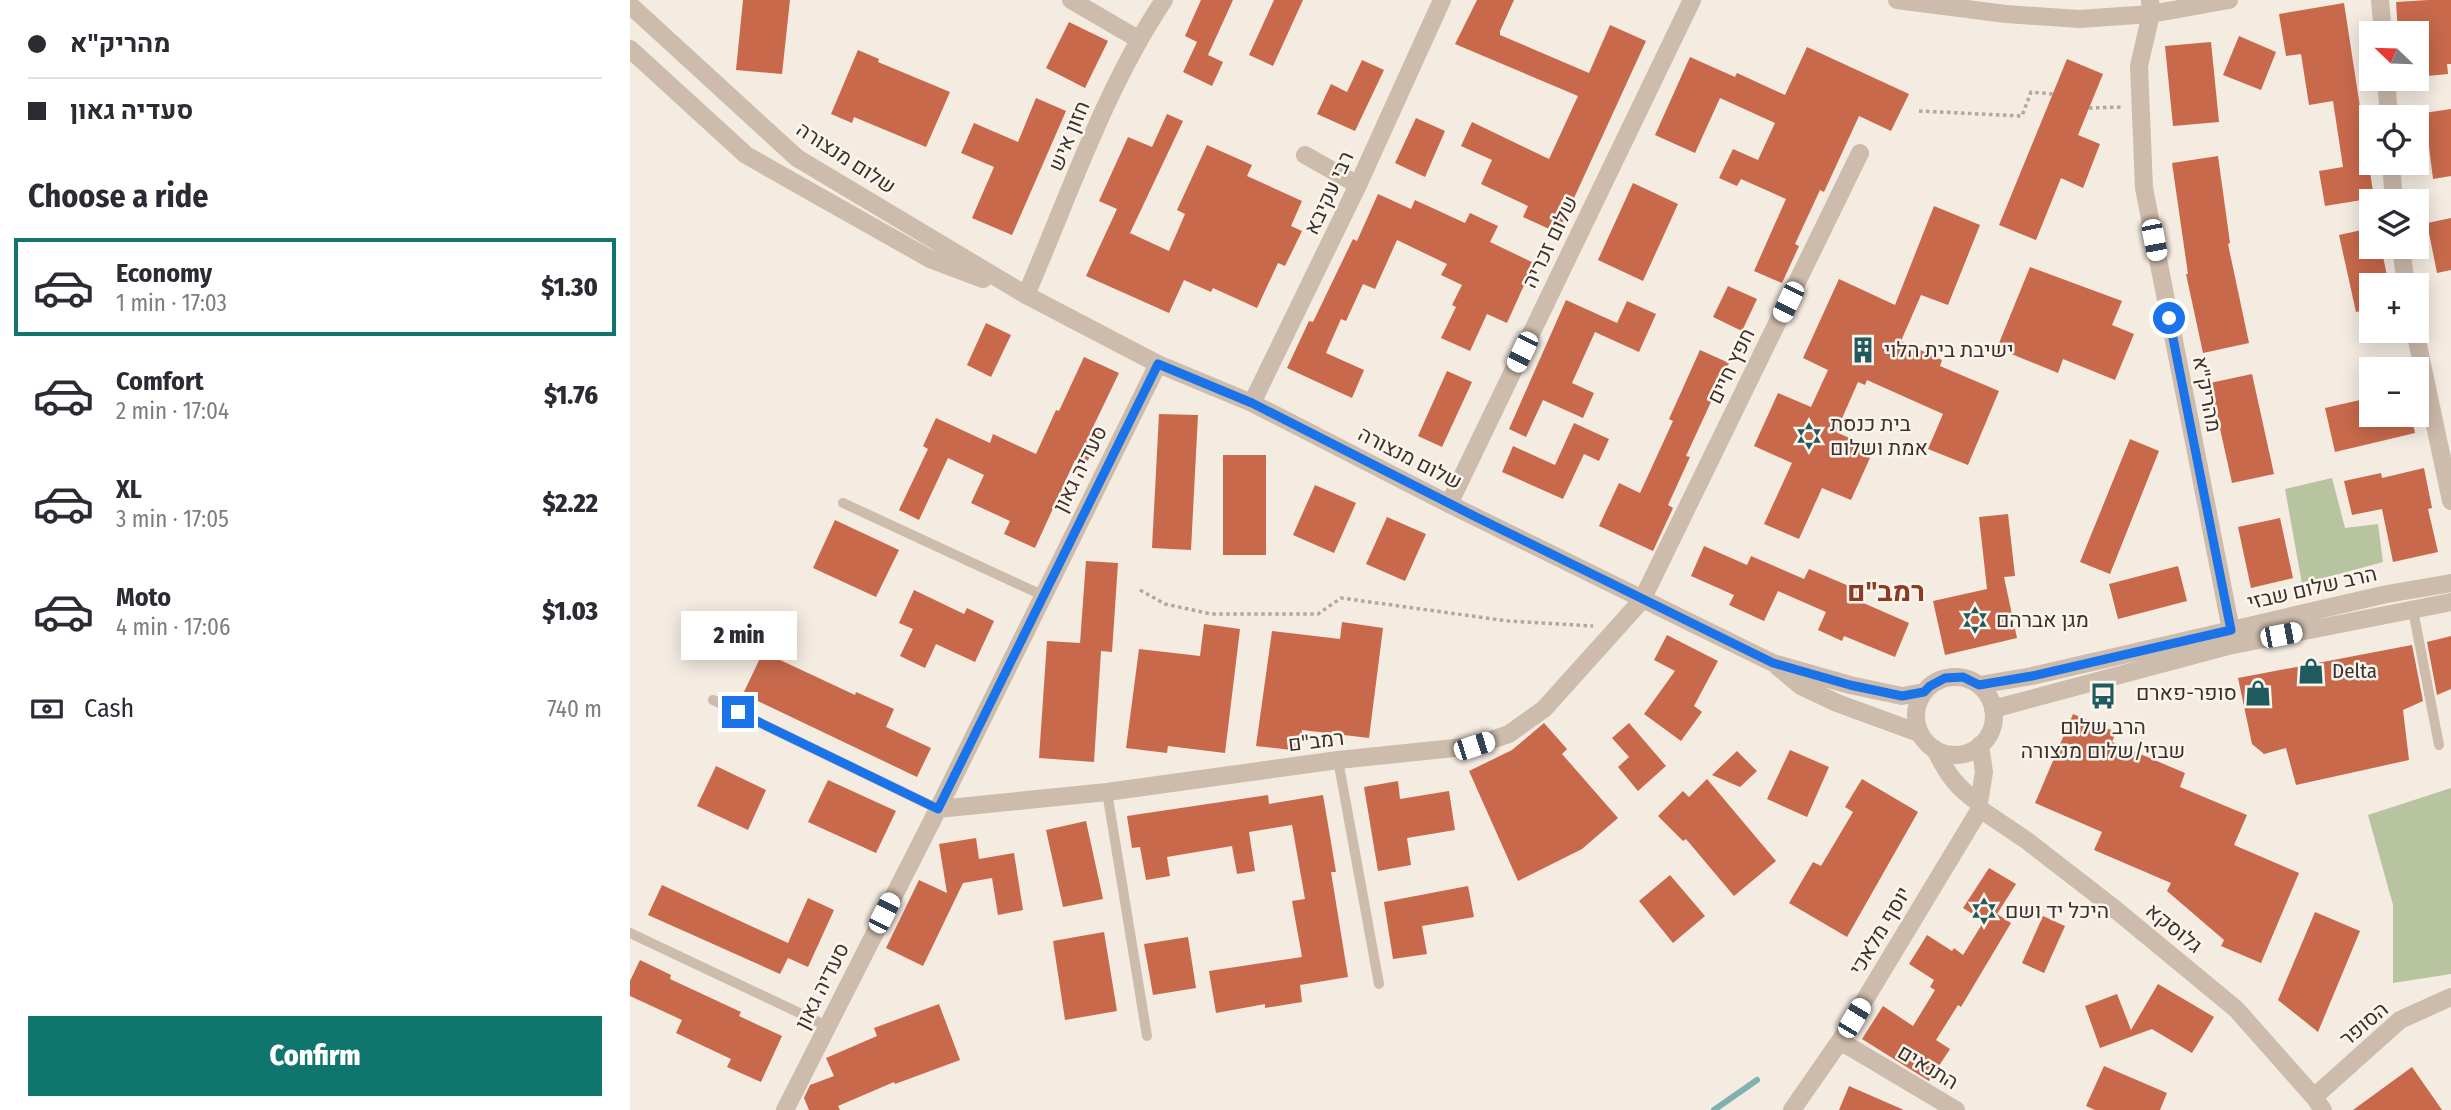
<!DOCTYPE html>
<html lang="en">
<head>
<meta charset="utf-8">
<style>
	body { margin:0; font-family:"Fira Sans Condensed",Heebo,sans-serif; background:#f2f2f3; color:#2b2b33; height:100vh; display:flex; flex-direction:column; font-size:26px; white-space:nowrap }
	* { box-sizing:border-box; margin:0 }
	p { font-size:23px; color:#7c7c81 }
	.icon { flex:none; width:38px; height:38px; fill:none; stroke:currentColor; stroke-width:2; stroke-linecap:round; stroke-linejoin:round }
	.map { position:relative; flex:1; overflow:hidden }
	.side { display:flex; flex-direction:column; background:#fff; width:630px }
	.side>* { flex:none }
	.top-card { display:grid; align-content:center; height:154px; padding:0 28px; background:#fff }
	.needle { width:46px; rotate:293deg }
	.buttons { position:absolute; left:1729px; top:21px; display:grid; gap:14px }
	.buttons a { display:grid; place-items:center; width:70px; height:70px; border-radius:0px; background:#fff; box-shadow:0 4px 18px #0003; font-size:35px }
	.end { position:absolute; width:32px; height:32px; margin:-16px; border:9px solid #1a73e8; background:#fff; box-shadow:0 0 0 4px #fff }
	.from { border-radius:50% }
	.bubble { position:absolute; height:49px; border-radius:0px; background:#fff; box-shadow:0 4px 18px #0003; font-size:23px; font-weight:800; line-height:49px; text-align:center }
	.car { position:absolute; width:21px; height:42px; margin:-21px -10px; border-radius:9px; box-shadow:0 0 5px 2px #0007; background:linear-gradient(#fff 24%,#345 0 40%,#fff 0 76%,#345 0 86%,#fff 0) }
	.top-card b { display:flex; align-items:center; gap:24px; height:66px; font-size:26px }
	.top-card b+b { border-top:2px solid #e1e1e2 }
	.top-card i { width:18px; height:18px; background:#2b2b33 }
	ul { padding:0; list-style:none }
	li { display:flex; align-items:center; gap:21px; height:98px; margin:0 14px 10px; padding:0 14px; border:4px solid transparent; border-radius:0px }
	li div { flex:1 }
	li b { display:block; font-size:26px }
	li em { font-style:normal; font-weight:800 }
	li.selected { border-color:#0f766e }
	li>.icon { width:63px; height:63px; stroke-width:1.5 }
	h2 { padding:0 28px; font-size:32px; line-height:84px }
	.pay { display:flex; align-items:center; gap:18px; height:77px; padding:0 28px; font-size:26px }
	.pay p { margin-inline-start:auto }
	.action { display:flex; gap:14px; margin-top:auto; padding:14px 28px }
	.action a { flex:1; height:80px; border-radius:0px; background:#0f766e; color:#fff; font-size:28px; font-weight:800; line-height:80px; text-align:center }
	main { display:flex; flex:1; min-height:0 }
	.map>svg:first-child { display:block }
	.green { fill:#b8c4a0 }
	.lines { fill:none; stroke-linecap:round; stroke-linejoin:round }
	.stream { stroke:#7fb0b2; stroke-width:6 }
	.building { fill:#c8694b }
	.path { stroke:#b9a596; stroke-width:3.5; stroke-dasharray:3.5 3.5; stroke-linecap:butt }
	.service { stroke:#cdbbac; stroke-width:10 }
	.minor { stroke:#cdbbac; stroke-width:18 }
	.tertiary { stroke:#cdbbac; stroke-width:18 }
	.route { stroke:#1a73e8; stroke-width:9 }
	.labels { text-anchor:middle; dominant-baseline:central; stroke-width:5; stroke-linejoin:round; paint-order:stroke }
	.street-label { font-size:21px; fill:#3b302b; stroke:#fbf5ee }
	.poi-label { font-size:21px; fill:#3b302b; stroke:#fbf5ee; text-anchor:start }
	.district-label { font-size:28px; font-weight:bold; fill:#8c3b22; stroke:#fbf5ee }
</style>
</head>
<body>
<main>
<section class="side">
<div class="top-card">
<b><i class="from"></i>מהריק&quot;א</b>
<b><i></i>סעדיה גאון</b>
</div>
<h2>Choose a ride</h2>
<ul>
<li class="selected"><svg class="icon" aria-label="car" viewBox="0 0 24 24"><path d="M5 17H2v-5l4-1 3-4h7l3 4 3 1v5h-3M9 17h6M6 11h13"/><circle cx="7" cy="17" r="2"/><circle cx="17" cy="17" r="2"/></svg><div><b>Economy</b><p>1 min · 17:03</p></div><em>$1.30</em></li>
<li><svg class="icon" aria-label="car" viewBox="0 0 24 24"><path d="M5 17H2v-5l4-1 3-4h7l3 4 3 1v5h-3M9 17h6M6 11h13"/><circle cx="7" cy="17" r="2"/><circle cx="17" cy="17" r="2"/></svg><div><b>Comfort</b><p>2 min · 17:04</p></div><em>$1.76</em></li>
<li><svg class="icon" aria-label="car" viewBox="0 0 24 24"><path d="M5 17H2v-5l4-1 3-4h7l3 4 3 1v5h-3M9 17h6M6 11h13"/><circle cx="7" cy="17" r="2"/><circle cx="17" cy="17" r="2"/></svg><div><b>XL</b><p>3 min · 17:05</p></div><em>$2.22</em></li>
<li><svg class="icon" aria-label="car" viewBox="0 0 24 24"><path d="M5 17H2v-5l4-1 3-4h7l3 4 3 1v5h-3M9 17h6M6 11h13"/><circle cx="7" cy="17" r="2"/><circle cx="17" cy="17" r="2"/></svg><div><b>Moto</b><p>4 min · 17:06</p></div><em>$1.03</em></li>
</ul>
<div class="pay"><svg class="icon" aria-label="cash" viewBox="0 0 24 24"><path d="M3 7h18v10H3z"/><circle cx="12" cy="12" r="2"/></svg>Cash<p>740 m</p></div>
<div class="action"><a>Confirm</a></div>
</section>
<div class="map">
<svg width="1821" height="1110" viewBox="0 0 1821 1110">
	<rect width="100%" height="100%" fill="#f4ebe1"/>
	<path class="green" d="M1702,478L1715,528L1748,524L1753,562L1672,584L1655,489Z
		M1821,788V974L1763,983V905L1738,815Z"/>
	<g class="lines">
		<path class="stream" d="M1084,1110L1127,1080"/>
	</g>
	<path class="building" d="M113,0H160L152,74L106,70Z
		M571,0H603L578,55L593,62L582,86L553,72L567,42L555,36Z
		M644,0H673L643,66L619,55Z
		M847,0H884L870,31V35L959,73L980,25L1016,41L928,233L893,217L898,206L851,184L862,160L831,146L842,122L919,159L948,96L825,44Z
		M1798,0H1821V64H1817L1818,74L1787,77V33H1768L1766,2Z
		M1714,3L1744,198L1695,206L1689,171L1713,167L1703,101L1679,105L1671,54L1656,56L1649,14Z
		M439,22L478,41L455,88L416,68Z
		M1609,36L1646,52L1631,90L1593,75Z
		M1581,42L1589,122L1543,126L1535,46Z
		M1177,47L1279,94L1261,131L1229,116L1194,192L1190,190L1165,244L1169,246L1152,283L1124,271L1156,199L1111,179L1107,186L1089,178L1103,149L1128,160L1145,123L1090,98L1065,153L1025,135L1060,57L1105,77L1107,73L1155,95Z
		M228,50L249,59L248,62L320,92L296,147L224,117L222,123L201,114Z
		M1437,59L1473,74L1448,135L1470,144L1453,188L1431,178L1406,240L1369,225Z
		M732,60L754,70L725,131L687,114L701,84L717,92Z
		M406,98L436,111L382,235L342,218L364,167L331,153L344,123L388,142Z
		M1821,109V176L1803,179L1799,147L1787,149V114Z
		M537,114L553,121L500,233L539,251L555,214L547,210L577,145L622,165L617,176L672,201L661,226L672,231L655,266L648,263L627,308L583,288L581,292L554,280L539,313L456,276L487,209L469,201L498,137L522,147Z
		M786,118L815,131L795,177L765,163Z
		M1588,156L1600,243L1598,244L1619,343L1573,353L1556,274H1558L1542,163Z
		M1003,183L1048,204L1013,281L968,260Z
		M748,194L781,209L785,200L835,223L840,213L868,226L860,242L904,263L877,323L857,314L840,351L811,338L826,307L822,305L832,285L811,275L817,264L767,240L745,289L733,284L716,321L711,319L696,353L734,370L722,398L657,368L679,321L683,322L723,239L727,241Z
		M1304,206L1350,225L1318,305L1291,295L1271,341L1312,360L1310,366L1369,391L1338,465L1298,449L1313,414L1237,380L1235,385L1228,382L1206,432L1244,449L1221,500L1192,488L1169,539L1134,524L1162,463L1124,446L1148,393L1181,407L1198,370L1173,358L1209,279L1265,305Z
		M1821,218V270L1807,273L1797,223Z
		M1741,228V247H1751L1759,285H1741V309L1726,312L1709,235Z
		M1400,267L1492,301L1482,325L1504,334L1485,380L1433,359L1428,373L1367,348Z
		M1098,286L1127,299L1112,331L1083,317Z
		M936,300L987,323L997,301L1026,314L1009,352L965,332L942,383L964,393L953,418L913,400L896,437L879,429Z
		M356,323L381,335L361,377L337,365Z
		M1070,350L1099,363L1056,456L1060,457L1038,505L1043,508L1023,551L969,526L989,483L1010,493L1043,421L1039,419Z
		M454,357L489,373L463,427L471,431L456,465L445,460L405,548L374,534L380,521L341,503L354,475L318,458L289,520L269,510L298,449L293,446L306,418L360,443L363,434L406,454L426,410L429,411Z
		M817,371L842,382L812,447L788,436Z
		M1622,374L1644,474L1602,483L1580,383Z
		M1730,400L1733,415H1781L1785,433L1705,452L1695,408Z
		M529,414L568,415L561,550L522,548Z
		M944,423L979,439L969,461L954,454L933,499L872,472L883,446L925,465Z
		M1500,439L1529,451L1480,574L1450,562Z
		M593,455H636V555H593Z
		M1794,468L1802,508L1798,509L1808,552L1763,562L1752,509L1722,515L1714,481L1751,473L1752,478Z
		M685,485L726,503L704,553L663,535Z
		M1378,514L1385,576L1374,577L1387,638L1315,655L1303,601L1357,589L1349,517Z
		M757,517L796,534L775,581L736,564Z
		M1650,518L1663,578L1621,588L1608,527Z
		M205,520L269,550L246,597L183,568Z
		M1074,546L1117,565L1121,556L1174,579L1179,569L1233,592L1229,601L1279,623L1265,657L1214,636L1212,641L1188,630L1196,612L1148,591L1134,621L1099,605L1104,595L1061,576Z
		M456,561L488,563L482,652L471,651L464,762L409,758L417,641L450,643Z
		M1548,566L1557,601L1488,619L1479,584Z
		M284,590L334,614L337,608L364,621L345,662L306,644L295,668L270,656L283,629L269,623Z
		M712,622L753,628L739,738L672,730L670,751L626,746L642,631L710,639Z
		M574,624L610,629L595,753L538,746L537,753L496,748L509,649L570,656Z
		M1037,635L1088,661L1064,706L1072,712L1051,741L1014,714L1045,671L1024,660Z
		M1821,636V689L1807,695L1797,642Z
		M1782,645L1793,701L1773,710L1779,760L1666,785L1656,748L1634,754L1622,744L1608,678Z
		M133,652L225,695L226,692L264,709L256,727L301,748L287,777L113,694Z
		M1443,714L1486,732L1482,742L1555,773L1550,787L1617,815L1604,845L1669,873L1631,963L1591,946L1594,940L1537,891L1541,883L1464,850L1472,832L1405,803Z
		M914,723L937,749L932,754L988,818L952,849L888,881L839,771L882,750Z
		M999,723L1036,766L1008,791L988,767L999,757L982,738Z
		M1160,750L1199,767L1177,817L1137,799Z
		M1107,751L1127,771L1110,787L1082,775Z
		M86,766L136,790L118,830L67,806Z
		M1077,779L1146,861L1104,896L1056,839L1053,841L1028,816L1053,791L1059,797Z
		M1232,779L1288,812L1217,937L1159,903L1183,862L1191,866L1223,812L1215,807Z
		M198,780L266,811L246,853L178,822Z
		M768,781L770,799L819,791L825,830L777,838L781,865L748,871L734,787Z
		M638,795L639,804L693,795L706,872H701L718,977L670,985L672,1002L635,1008V1004L586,1013L579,971L672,957L662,901L675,899L662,825L619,832L625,871L607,874L602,846L537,857L540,876L516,880L510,847L502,848L497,816Z
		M456,821L473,899L433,907L416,830Z
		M346,838L349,859L384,853L393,910L368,915L362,878L333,883L293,966L256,948L289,880L317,893L309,844Z
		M1359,868L1386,884L1367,914L1381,923L1331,1007L1328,1005L1306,1040L1320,1049L1299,1081L1232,1039L1253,1006L1283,1026L1305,990L1300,987L1304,980L1279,964L1297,935L1322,951L1324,948L1333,955L1354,921L1333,908Z
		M1040,875L1075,916L1043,943L1009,901Z
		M32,885L158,943L178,898L204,910L178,967L158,958L150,974L18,915Z
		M838,886L844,917L792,926L797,954L763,959L754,902Z
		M1685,912L1730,931L1688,1032L1648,1000Z
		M1413,916L1435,926L1414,973L1392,963Z
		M474,932L487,1011L435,1020L423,941Z
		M558,937L566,988L523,995L514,944Z
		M10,960L41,975L40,979L111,1012L109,1016L152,1036L131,1082L97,1067L101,1059L46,1033L52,1020L0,996V981Z
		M1528,984L1584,1017L1562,1053L1522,1029L1470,1048L1455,1006L1487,994L1501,1030Z
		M309,1004L330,1060L265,1084L264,1082L208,1106L210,1110H179L174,1098L180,1085L204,1076L196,1058L247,1036L244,1028Z
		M1474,1066L1537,1093L1530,1110H1465L1456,1106Z
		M1782,1067L1812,1110H1723Z
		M1219,1086L1274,1110H1209Z"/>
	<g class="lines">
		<path class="path" d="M1459,108L1492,107
			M1289,111L1392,116L1401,92L1423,94
			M510,590L535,604L581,614H688L711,598L878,621L963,626"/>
		<path class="service" d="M213,503L412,595
			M1783,610L1809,745
			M83,700L308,809
			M708,760L749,984
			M477,792L517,1036
			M0,933L197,1026"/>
		<path class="minor" d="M441,0L508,39
			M1267,0L1376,14L1449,19L1521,14L1599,0
			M1520,0L1521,14L1509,66L1514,188L1601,630
			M1750,0L1753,33
			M1756,79L1759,117
			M675,155L728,185
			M1761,163L1764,201
			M1771,247L1776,285
			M396,295C438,198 475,88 534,0
			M1785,331L1821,501
			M622,403L728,185L812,0
			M819,504L1062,0
			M1305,749C1317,774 1326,787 1349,803L1350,809L1396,840L1480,905L1606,1009L1684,1097L1693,1110
			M1349,803L1354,772L1350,745
			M308,809L477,792L708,760L844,746L879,734L914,709L1012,600L1230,153
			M1210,1041L1326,1110
			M1684,1097L1770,1020L1821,997
			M155,1110L308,809L528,364
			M1162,1110L1210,1041L1350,809"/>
		<path class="tertiary" d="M0,5L167,158L396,295L528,364L622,403L819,504L1143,663L1220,685L1272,696L1294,692
			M0,49L116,155L300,259L353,279
			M1148,667L1171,686L1207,703L1289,733
			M1286 716a39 39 0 1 1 78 0a39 39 0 1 1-78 0Z
			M1349,685L1402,676L1757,594L1821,583
			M1363,709L1598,646L1821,602"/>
	</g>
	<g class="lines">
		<path class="route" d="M108,712L308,809L528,364L622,403L844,516L1143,663L1220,685L1272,696L1294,692L1300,686L1315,678L1333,677L1349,685L1402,676L1601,630L1539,318"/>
	</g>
	<defs>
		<g id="building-bare" transform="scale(2.1)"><path d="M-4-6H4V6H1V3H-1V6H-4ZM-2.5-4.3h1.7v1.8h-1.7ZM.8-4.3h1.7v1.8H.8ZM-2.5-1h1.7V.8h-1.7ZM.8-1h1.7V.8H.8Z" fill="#1f5a5e" stroke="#fbf5ee" stroke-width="2.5" paint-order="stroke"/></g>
		<g id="synagogue-bare" transform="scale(2.1)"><path d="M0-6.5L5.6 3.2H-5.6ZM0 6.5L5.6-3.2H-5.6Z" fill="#1f5a5e" stroke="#fbf5ee" stroke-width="2.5" paint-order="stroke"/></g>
		<g id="shop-bare" transform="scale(2.1)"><path d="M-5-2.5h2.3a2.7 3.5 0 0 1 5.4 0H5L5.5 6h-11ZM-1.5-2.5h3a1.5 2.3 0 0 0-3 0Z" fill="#1f5a5e" stroke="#fbf5ee" stroke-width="2.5" paint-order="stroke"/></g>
		<g id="bus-bare" transform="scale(2.1)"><path d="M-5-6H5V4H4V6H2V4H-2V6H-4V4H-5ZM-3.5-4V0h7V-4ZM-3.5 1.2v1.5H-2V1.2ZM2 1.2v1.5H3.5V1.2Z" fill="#1f5a5e" stroke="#fbf5ee" stroke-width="2.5" paint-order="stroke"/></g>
	</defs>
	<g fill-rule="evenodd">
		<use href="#building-bare" x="1233" y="350"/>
		<use href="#synagogue-bare" x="1179" y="436"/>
		<use href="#synagogue-bare" x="1345" y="620"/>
		<use href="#shop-bare" x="1681" y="671"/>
		<use href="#shop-bare" x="1628" y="693"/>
		<use href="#bus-bare" x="1473" y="696"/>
		<use href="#synagogue-bare" x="1354" y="911"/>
	</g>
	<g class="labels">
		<g class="street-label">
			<text transform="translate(439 136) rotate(-67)">חזון איש</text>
			<text transform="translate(216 158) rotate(33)">שלום מנצורה</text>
			<text transform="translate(699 193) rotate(-65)">רבי עקיבא</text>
			<text transform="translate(920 242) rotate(-64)">שלום זכריה</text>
			<text transform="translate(1101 366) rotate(-64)">חפץ חיים</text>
			<text transform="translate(1577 394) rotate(79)">מהריק"א</text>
			<text transform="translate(780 458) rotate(27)">שלום מנצורה</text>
			<text transform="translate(450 469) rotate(-63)">סעדיה גאון</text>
			<text transform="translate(1682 588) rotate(-13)">הרב שלום שבזי</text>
			<text transform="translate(686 741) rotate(-7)">רמב"ם</text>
			<text transform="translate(1544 928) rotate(39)">גלוסקא</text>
			<text transform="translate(1250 931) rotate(-59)">יוסף מלאכי</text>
			<text transform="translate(192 986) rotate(-63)">סעדיה גאון</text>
			<text transform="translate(1734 1024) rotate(-40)">הסופר</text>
			<text transform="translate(1298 1067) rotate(31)">התנאים</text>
		</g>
		<g class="poi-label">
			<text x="1254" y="350">ישיבת בית הלוי</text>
			<text x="1200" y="424">בית כנסת<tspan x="1200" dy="24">אמת ושלום</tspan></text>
			<text x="1366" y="620">מגן אברהם</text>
			<text x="1702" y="671">Delta</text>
			<text x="1607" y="693" text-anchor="end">סופר-פארם</text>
			<text x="1473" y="727" text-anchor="middle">הרב שלום<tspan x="1473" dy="24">שבזי/שלום מנצורה</tspan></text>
			<text x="1375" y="911">היכל יד ושם</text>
		</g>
		<g class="district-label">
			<text x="1256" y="591">רמב"ם</text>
		</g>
	</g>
</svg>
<div class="buttons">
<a><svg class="needle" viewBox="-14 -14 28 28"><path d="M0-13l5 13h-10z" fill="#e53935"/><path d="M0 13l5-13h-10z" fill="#7c7c81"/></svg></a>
<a><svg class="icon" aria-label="locate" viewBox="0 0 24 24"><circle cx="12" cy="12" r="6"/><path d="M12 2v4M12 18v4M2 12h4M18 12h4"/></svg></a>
<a><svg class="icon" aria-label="layers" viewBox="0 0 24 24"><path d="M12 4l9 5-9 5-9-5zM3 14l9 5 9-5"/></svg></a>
<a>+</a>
<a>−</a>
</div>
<i class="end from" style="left:1539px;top:318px"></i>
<i class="end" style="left:108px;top:712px"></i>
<div class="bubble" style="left:51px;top:611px;width:116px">2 min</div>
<i class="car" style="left:1524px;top:240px;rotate:169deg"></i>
<i class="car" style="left:1158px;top:302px;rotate:206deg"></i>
<i class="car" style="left:892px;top:352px;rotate:206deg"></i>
<i class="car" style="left:1651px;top:635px;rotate:79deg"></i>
<i class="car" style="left:844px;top:746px;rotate:72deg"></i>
<i class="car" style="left:254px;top:913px;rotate:27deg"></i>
<i class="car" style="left:1224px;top:1018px;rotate:31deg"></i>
</div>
</main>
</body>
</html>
